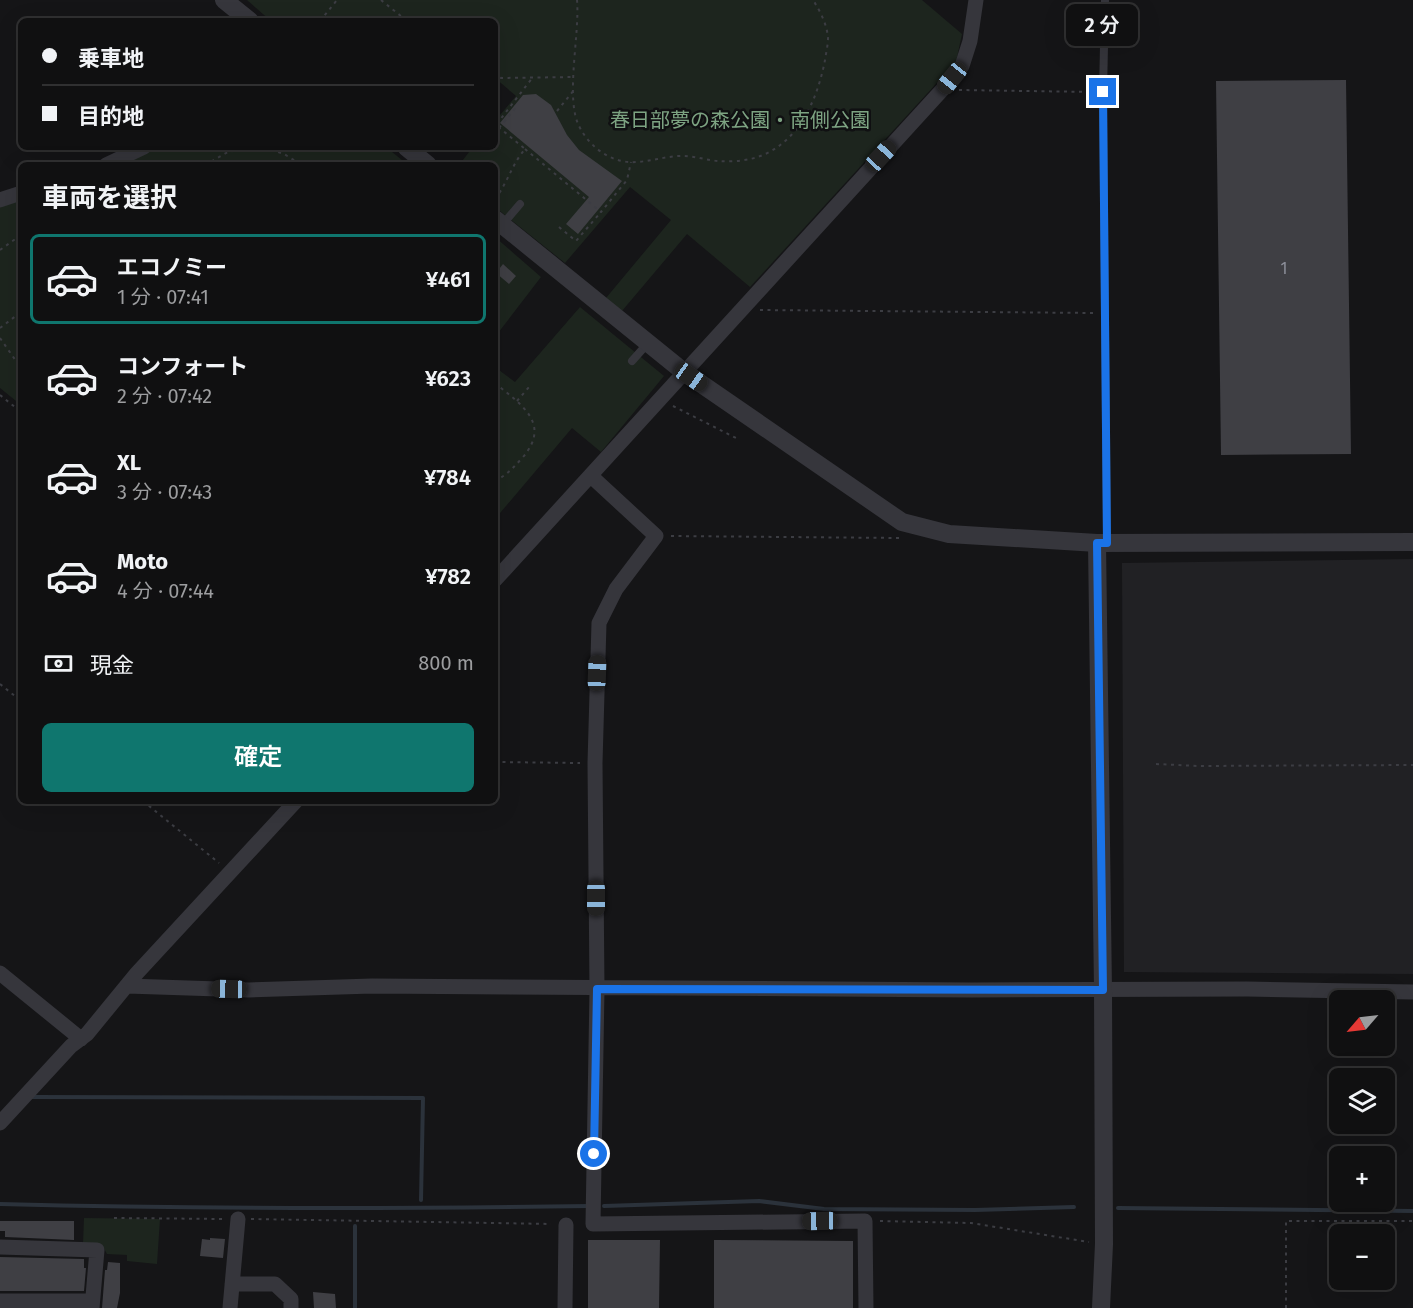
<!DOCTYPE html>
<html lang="ja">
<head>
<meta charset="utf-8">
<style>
	body { margin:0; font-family:"Fira Sans","Noto Sans JP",sans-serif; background:#19191a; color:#f1f3f6; height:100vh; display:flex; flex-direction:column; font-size:22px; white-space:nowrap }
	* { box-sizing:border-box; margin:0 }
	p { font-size:20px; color:#9c9d9f }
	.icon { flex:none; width:33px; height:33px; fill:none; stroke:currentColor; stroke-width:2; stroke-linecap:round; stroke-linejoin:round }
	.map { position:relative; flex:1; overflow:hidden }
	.drawer { position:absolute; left:18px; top:162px; width:480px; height:642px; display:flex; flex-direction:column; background:#101011; border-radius:9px; box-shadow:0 6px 24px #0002,0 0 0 2px #303031 }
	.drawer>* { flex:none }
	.hud { position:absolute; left:18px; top:18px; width:480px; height:132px; border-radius:9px; box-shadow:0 6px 24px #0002,0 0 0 2px #303031; display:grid; align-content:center; height:132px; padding:0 24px; background:#101011 }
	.needle { width:39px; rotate:242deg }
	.controls { position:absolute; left:1329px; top:990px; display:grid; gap:12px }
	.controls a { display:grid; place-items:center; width:66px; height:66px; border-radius:9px; background:#101011; box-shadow:0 6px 24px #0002,0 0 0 2px #303031; font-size:30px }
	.end { position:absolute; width:27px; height:27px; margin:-14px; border:8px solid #1a73e8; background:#fff; box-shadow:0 0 0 3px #fff }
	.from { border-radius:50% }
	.bubble { position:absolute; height:42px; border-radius:9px; background:#101011; box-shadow:0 6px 24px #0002,0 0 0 2px #303031; font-size:20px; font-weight:600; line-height:42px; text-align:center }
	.car { position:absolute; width:18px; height:36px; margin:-18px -9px; border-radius:8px; box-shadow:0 0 4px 2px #0007; background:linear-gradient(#222 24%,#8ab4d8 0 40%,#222 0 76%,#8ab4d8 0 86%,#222 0) }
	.hud b { display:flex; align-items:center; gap:21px; height:57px; font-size:22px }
	.hud b+b { border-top:2px solid #303031 }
	.hud i { width:15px; height:15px; background:#f1f3f6 }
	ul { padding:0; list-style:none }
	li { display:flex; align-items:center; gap:18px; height:90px; margin:0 12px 9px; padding:0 12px; border:3px solid transparent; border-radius:9px }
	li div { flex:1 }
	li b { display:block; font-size:22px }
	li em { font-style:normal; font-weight:600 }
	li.on { border-color:#0f766e }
	li>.icon { width:54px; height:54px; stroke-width:1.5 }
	h2 { padding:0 24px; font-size:27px; line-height:72px }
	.pay { display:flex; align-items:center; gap:15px; height:66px; padding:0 24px; font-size:22px }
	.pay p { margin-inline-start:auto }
	.action { display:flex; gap:12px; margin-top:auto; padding:12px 24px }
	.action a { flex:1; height:69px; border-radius:9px; background:#0f766e; color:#fff; font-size:24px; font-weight:600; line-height:69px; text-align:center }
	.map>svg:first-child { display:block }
	.built { fill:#212124 }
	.green { fill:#1d251e }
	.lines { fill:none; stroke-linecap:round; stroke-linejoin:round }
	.stream { stroke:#2b323b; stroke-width:4 }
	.building { fill:#3f3f44 }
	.path { stroke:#3c3d43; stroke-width:2; stroke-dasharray:3 4.5; stroke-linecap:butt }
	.service { stroke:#36363c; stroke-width:8 }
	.minor { stroke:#36363c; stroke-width:15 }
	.tertiary { stroke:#36363c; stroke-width:18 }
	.route { stroke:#1a73e8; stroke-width:8 }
	.labels { text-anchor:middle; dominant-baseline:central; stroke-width:5; stroke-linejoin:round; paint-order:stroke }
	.number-label { font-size:16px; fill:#8c8f9a }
	.park-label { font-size:20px; fill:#7da382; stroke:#101012 }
</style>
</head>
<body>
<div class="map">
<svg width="1413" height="1308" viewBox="0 0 1413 1308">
	<rect width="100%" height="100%" fill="#151517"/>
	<path class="built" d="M1413,559V974L1124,972L1122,563Z"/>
	<path class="green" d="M247,0H922L962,34L956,62L750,287L687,234L622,311L606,298L671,220L630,187L565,263L495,207V165H459L473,147H495V121L516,96L495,78V21H271Z
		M149,147H386L408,165H112Z
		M21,195V405L0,388V202Z
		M495,237L541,277L495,337Z
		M580,307L664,376L601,452L572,428L495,519V367L515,382Z
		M84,1218L160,1219L157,1264L127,1261V1255L107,1254L102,1245L83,1244Z"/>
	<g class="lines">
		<path class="stream" d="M32,1097L423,1098L421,1200
			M0,1204C197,1209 393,1209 590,1206
			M604,1206L759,1201L824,1209L975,1210L1074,1207
			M1118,1208L1413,1211
			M355,1308V1226"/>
	</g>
	<path class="building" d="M1346,80L1351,454L1221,455L1216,81Z
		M536,94L551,105L567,135L579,150L622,181L578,234L566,224L589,197L500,123L523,95Z
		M503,264L516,276L509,284L496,273Z
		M0,1221H74V1240L5,1237V1231H0Z
		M210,1238L225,1239L223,1258L200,1256L202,1239L210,1240Z
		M588,1240H660L659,1308H588Z
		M714,1240L853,1241V1308H714Z
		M0,1257L84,1259V1268H86L84,1291H0Z
		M108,1262L120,1263V1293L117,1308H102L105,1270H107Z
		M313,1292L335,1294L336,1308H314Z"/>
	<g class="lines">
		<path class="path" d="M381,0L407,21
			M577,0C580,34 565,98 579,126C590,148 612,164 637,162C651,161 664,157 678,156C692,155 705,160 718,161C728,162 741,161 750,159C796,149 817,102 825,60C826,53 828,45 828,38C827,24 820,11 813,0
			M320,21L337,0
			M495,72L501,78L574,77
			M959,90L1094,92
			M557,111L574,90
			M499,128L518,105
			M264,147L284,154L302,165
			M525,149L601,212L627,180L631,162
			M205,165L226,153L246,147
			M495,199C507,184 512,164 525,149L496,125L533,77
			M559,227L576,241L601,212
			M0,250L21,235
			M760,310L1094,313
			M0,328L21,312
			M0,338L16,361L21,364
			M495,383C520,404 552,423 523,457C514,467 507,475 495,481
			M0,395L21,412
			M517,401L529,387
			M673,406L736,438
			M671,536L899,538
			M0,684L21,701
			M495,762L580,763
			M1156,764L1198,766L1413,765
			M143,801L219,863
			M114,1218L224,1219
			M251,1219L551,1224
			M880,1221L971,1223L1089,1242
			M1286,1308V1221H1413"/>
		<path class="service" d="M1105,0L1103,92L1107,543
			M503,224L520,204
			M632,361L648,343"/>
		<path class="minor" d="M106,165L144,147
			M0,200L21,193
			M591,476L656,536L616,589L599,623L595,763L597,989L593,1224L865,1221L866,1308
			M495,580L942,90L962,66L970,41L976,0
			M0,973L81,1039
			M127,986L249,990L372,986L972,990L1247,989L1413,992
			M0,1123L71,1046L87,1034L137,973L296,801
			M0,1247L97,1250L92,1308
			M232,1284H275L291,1299V1308
			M0,1301H92
			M230,1308L238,1219
			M565,1308L566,1225"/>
		<path class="tertiary" d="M224,0L250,21
			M406,147L428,165
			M495,219L684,372L902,522L949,534L1097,543L1413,542
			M1097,543L1103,990L1104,1244L1101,1308"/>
	</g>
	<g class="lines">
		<path class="route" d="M594,1154L597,989L1103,990L1097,543H1107L1103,92"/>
	</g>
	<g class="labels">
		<g class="number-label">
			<text x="1284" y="268">1</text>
		</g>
		<g class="park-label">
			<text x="740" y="120">春日部夢の森公園・南側公園</text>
		</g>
	</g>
</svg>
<div class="controls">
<a><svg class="needle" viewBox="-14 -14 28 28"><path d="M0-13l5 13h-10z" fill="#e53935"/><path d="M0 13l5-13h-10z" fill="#9c9d9f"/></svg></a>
<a><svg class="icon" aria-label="layers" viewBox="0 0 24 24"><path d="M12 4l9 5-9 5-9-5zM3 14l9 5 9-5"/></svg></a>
<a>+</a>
<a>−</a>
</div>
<i class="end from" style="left:594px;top:1154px"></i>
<i class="end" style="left:1103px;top:92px"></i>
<div class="bubble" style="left:1066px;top:4px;width:72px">2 分</div>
<i class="car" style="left:952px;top:78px;rotate:219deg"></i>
<i class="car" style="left:881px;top:156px;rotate:43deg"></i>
<i class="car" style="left:691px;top:377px;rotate:125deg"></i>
<i class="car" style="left:597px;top:673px;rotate:2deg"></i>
<i class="car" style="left:596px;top:898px;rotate:180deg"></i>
<i class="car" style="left:229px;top:989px;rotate:271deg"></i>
<i class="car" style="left:820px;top:1221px;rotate:269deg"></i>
<div class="hud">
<b><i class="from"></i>乗車地</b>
<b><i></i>目的地</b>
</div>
<section class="drawer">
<h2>車両を選択</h2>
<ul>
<li class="on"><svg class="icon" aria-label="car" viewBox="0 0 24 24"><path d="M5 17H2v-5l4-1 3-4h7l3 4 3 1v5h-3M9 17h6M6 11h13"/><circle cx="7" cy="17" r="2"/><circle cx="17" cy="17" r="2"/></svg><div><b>エコノミー</b><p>1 分 · 07:41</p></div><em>¥461</em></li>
<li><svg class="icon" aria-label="car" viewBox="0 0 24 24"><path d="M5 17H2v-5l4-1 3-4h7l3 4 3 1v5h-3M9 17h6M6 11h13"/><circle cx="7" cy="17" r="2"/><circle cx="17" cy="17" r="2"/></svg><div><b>コンフォート</b><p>2 分 · 07:42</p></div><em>¥623</em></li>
<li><svg class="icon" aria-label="car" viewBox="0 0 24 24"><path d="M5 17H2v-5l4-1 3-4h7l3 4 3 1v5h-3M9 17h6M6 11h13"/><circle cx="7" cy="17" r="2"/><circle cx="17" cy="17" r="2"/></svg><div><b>XL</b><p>3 分 · 07:43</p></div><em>¥784</em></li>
<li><svg class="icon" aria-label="car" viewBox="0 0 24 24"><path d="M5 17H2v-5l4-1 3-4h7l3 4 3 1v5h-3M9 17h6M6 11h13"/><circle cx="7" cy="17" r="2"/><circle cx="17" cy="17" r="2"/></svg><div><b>Moto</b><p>4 分 · 07:44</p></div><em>¥782</em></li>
</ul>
<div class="pay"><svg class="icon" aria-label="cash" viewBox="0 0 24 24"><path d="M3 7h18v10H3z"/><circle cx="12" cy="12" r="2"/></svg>現金<p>800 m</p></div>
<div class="action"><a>確定</a></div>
</section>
</div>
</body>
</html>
